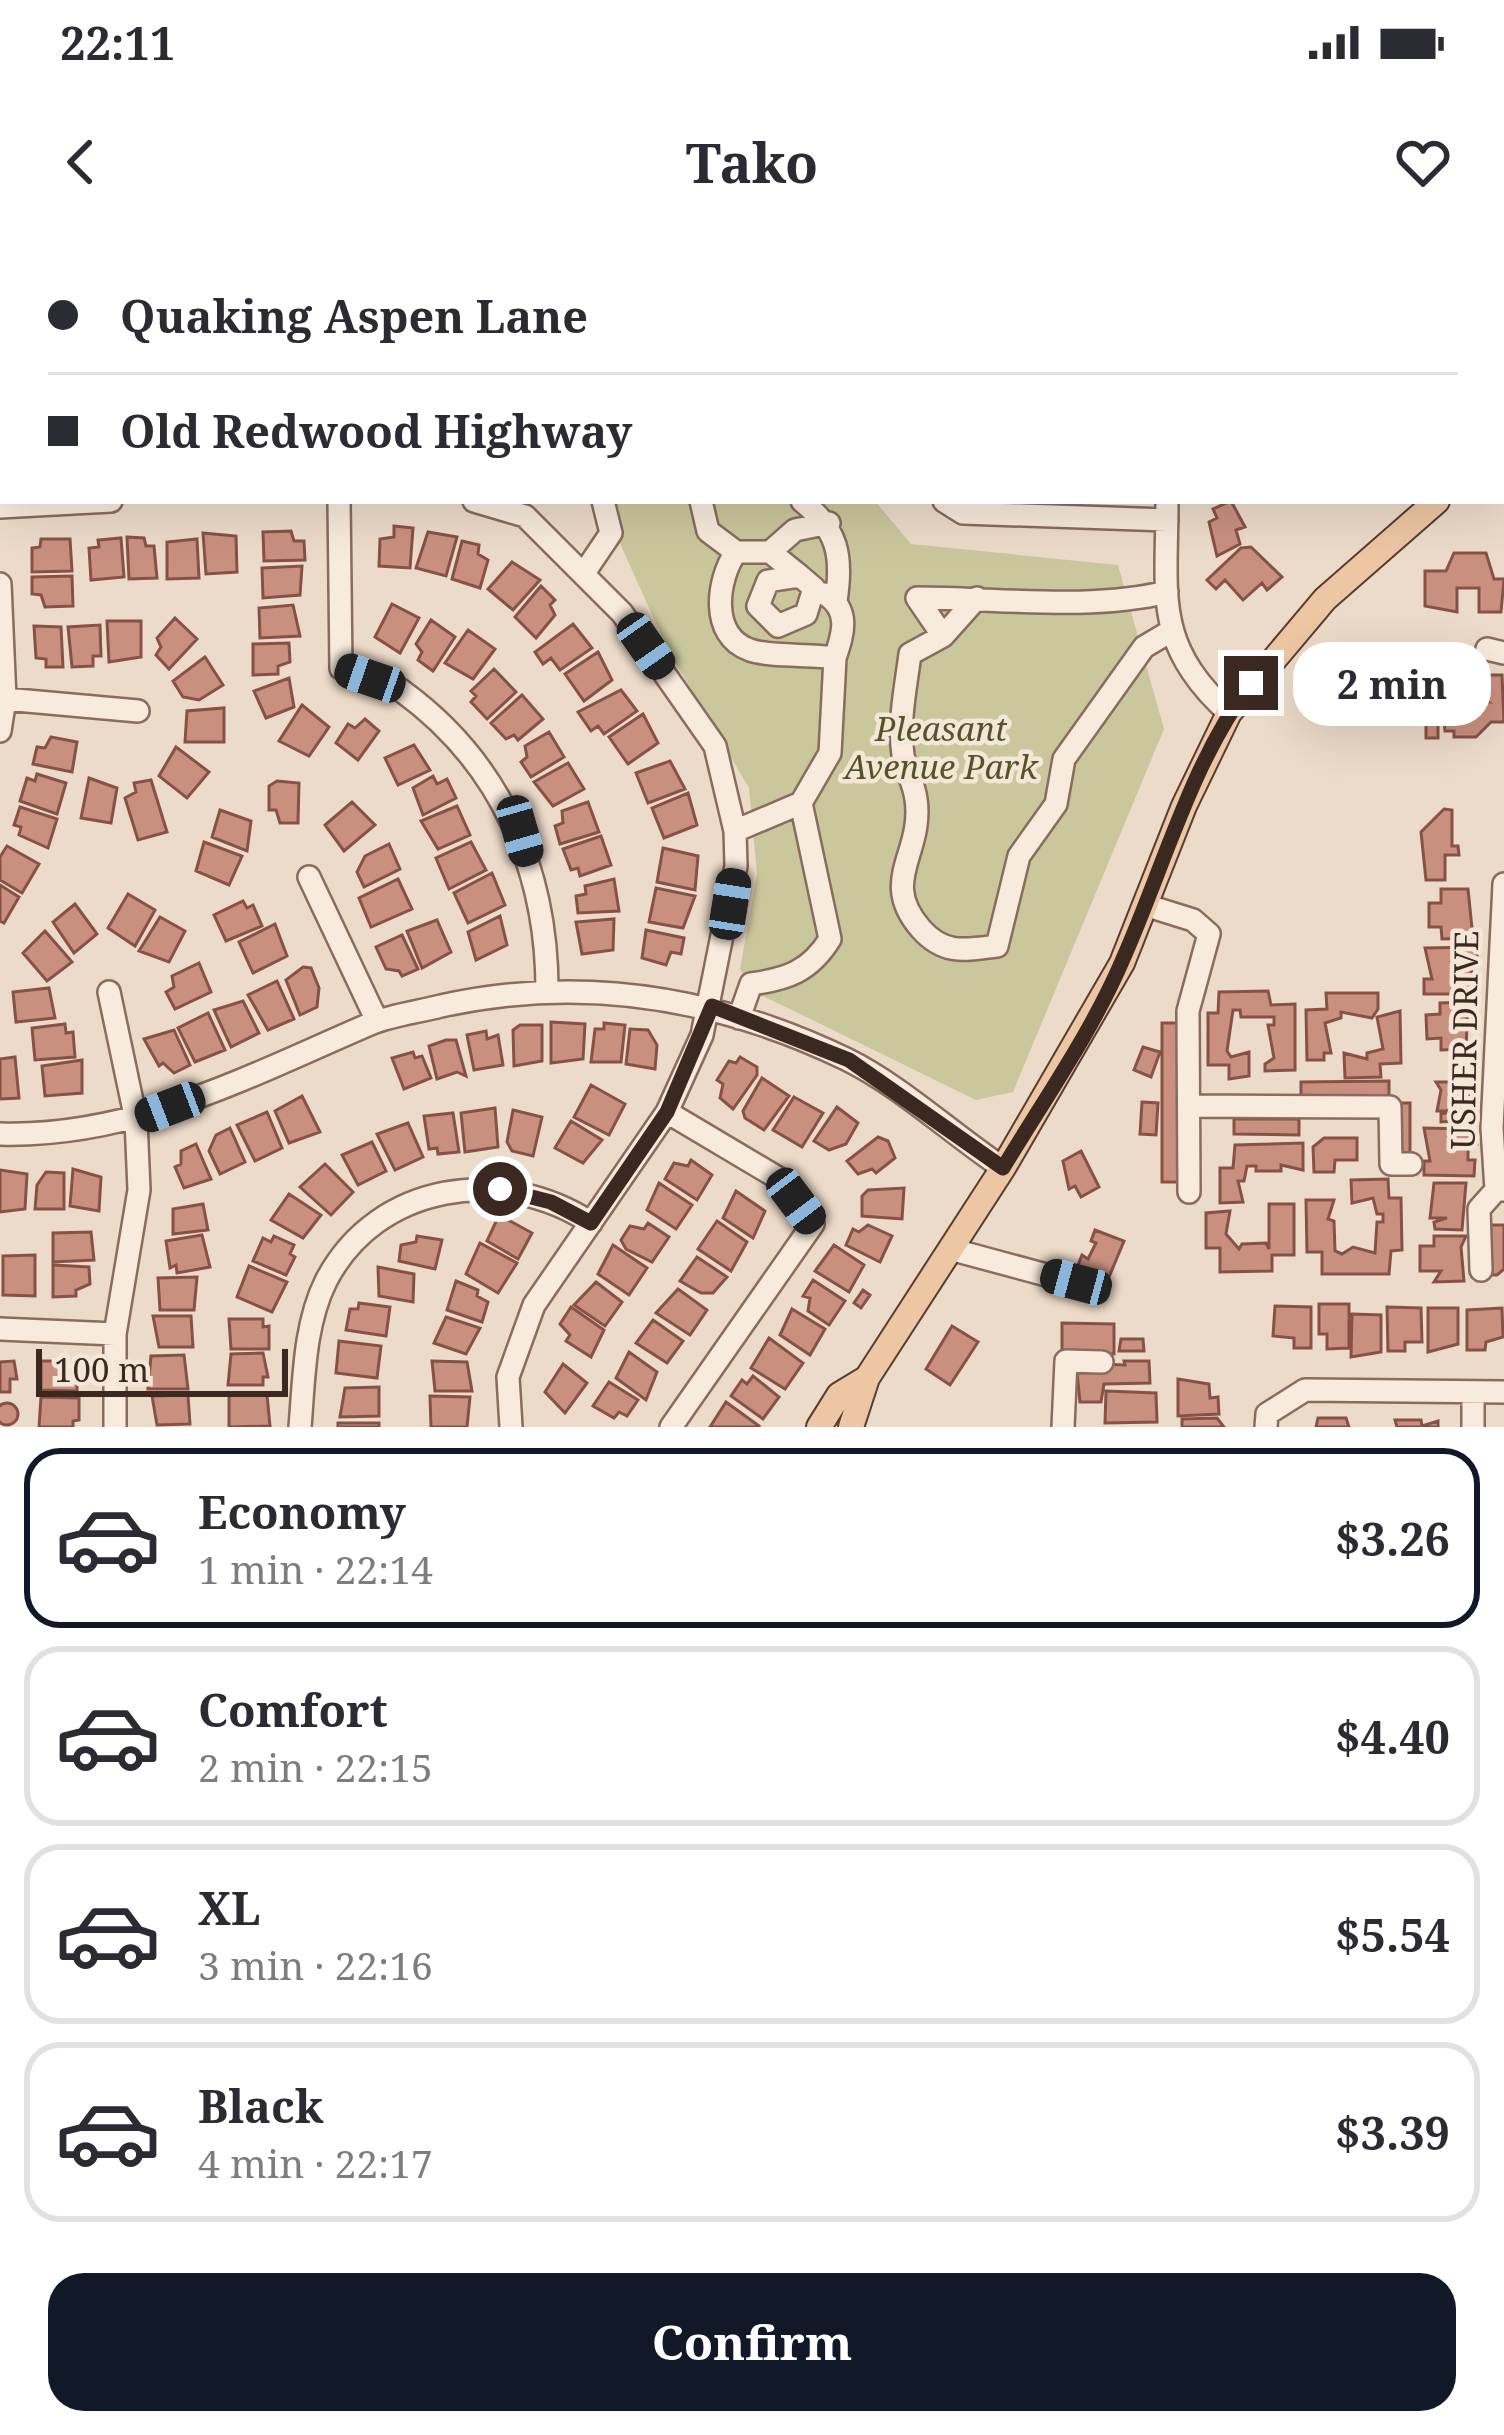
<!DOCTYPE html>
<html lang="en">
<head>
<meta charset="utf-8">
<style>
	body { margin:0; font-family:"Noto Serif",serif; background:#f7f7f7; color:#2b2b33; height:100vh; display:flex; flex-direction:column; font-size:45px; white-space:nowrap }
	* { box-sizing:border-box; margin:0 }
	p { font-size:39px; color:#7c7c81 }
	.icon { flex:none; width:66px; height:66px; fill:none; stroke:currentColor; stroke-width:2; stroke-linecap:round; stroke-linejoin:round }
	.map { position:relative; height:1187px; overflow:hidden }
	.side { display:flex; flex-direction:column; background:#fff; flex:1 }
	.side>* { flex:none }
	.banner { position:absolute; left:0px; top:0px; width:1506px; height:264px; box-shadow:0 12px 48px #0002; display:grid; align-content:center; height:264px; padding:0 48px; background:#fff }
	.scale { position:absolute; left:36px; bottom:30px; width:252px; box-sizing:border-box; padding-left:12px; border:6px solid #3a2821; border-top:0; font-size:33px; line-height:42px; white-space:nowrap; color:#3a2821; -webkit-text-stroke:9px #f5e7d8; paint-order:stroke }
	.end { position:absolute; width:54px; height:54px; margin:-27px; border:15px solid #3a2821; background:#fff; box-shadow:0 0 0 6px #fff }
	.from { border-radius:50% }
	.bubble { position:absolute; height:84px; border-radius:36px; background:#fff; box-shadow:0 12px 48px #0002; font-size:39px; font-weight:700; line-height:84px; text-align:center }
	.car { position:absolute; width:36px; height:72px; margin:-36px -18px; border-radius:15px; box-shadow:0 0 9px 3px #0007; background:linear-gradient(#222 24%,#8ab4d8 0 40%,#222 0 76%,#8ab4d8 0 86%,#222 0) }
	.banner b { display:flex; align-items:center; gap:42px; height:114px; font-size:45px }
	.banner b+b { border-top:3px solid #e1e1e2 }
	.banner i { width:30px; height:30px; background:#2b2b33 }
	ul { padding:21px 0 0; list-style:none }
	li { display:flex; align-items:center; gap:36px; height:180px; margin:0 24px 18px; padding:0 24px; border:6px solid #e1e1e2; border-radius:36px }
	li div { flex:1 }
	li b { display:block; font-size:45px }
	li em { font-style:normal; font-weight:700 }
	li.on { border-color:#111827 }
	li>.icon { width:108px; height:108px; stroke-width:1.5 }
	.primary-button { display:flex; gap:24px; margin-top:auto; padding:24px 48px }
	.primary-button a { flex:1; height:138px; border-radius:36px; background:#111827; color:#fff; font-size:48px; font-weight:700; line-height:138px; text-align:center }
	.status { display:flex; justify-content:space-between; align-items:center; height:84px; padding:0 60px; background:#fff; direction:ltr }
	.status svg { height:33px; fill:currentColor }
	header { display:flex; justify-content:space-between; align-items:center; height:156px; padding:0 48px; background:#fff; font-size:54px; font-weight:700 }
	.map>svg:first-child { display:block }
	.green { fill:#cbc79d }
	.building { fill:#c99080; stroke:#875245; stroke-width:3 }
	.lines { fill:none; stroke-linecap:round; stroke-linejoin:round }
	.minor-casing { stroke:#896c5e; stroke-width:26 }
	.major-casing { stroke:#573c32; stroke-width:28 }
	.minor { stroke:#f8eadc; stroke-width:21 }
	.major { stroke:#edc7a3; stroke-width:24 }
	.route { stroke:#3a2821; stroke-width:15 }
	.labels { text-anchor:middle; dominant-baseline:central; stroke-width:9; stroke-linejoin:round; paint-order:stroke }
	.park-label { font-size:33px; font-style:italic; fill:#535528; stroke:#f5e7d8 }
	.street-label { font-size:33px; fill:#3a2821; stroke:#f5e7d8 }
</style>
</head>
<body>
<div class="status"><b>22:11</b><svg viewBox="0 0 49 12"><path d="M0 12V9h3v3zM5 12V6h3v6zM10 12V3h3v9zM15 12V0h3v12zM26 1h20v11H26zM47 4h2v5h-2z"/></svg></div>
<header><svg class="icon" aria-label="back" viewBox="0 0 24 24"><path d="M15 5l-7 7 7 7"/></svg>Tako<svg class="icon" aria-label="heart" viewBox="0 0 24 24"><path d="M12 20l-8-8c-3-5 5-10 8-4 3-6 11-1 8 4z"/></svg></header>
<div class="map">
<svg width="1504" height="1187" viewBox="0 0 1504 1187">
	<rect width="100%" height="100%" fill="#eddbc9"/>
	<path class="green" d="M601,261H875L911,304L1118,325L1164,489L1013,852L976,860L751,750L740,729L757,634L749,548L668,410Z"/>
	<path class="building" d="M941,0H1014V3H941Z
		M1438,0H1487L1488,3H1438Z
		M1231,261L1245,287L1236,290L1240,304L1217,316L1209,282L1217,278L1213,269Z
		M394,286L413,288L410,328L379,326L380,299L394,297Z
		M291,291L294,301H304L305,320L264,321L263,292Z
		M428,292L457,297L446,336L416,328Z
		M203,293L236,296L237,332L206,334Z
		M127,297L144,298L146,306H154L157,338L129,339Z
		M121,298L124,337L91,340L89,308L99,307L98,300Z
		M41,299H70L72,331L32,332V308L40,307Z
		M197,299L199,338L167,339V302Z
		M462,301L479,305L478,314L488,320L480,348L452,339Z
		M1251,307L1282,337L1267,350L1262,343L1243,360L1225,340L1216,349L1207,340L1241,308Z
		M1454,313H1486L1494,339H1504L1501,372H1479V348H1457V372L1425,366V331H1446Z
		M512,322L540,340L513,370L488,349Z
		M302,326L300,355L263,358L262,328Z
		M72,336L73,366L45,367L41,355L32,354V337Z
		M541,346L555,360L550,365L555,375L536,398L515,377Z
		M392,364L419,378L400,413L375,397Z
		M293,365L300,396L260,398L259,368Z
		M175,378L197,399L169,429L156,415L161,407L157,398Z
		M431,380L455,397L433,431L418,420L422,412L416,404Z
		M107,381H141V417L109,422Z
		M573,384L592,408L560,430L551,418L543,424L535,412Z
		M100,385L101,416H93V426L72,427L68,387Z
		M34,386L61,387L63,427H46V419L36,418Z
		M468,390L495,409L473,439L445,423Z
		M289,403L290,422L278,426V434L253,435V404Z
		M598,412L612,440L584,461L565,434Z
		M205,417L223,445L199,460L183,457L173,441Z
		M494,429L516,452L487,479L471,462L476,456L471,451Z
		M1479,435H1502L1504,482H1491L1476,497H1454V491H1445L1444,480H1438V498H1426V462H1436V436H1455L1458,467H1478V462H1488L1480,457Z
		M289,438L294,467L266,478L254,451Z
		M621,450L637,471L604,494L598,486L591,491L578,472Z
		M522,455L543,479L518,500L514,495L506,499L491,483Z
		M302,465L329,487L309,516L279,501Z
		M224,468V502H185L187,471Z
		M643,474L658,503L628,524L609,497Z
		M365,479L379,491L358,520L336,503L348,484L355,488Z
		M549,492L564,517L531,537L521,522L527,517L525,506Z
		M51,497L77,502L72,532L33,524L37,507L45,508Z
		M414,505L430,530L398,545L385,518Z
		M176,507L209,532L187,558L159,536Z
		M670,521L685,549L648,563L636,533Z
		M568,523L584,549L553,566L534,542Z
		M37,534L66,543L57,574L20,561L27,538L35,541Z
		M433,536L437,544L447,539L456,558L423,575L413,548Z
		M89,538L117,548L111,583L81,578Z
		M151,540L167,592L138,600L125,558L136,552L134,543Z
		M277,541L299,543L298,583H280L276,570H269V546Z
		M688,553L697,585L664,598L652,568Z
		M352,562L375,585L344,611L325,585Z
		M588,562L599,592L560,604L555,586L563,583L562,571Z
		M457,566L470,595L438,609L421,581Z
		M20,567L57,579L48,608L19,595L21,587L14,585Z
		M1444,569L1452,570V606H1458L1459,615H1445V640H1426L1421,592Z
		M220,570L251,581L247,611L212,597Z
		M601,596L611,625L580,636L578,628L571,630L563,609Z
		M204,602L242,616L229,645L196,631Z
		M471,602L486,630L449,649L436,618Z
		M389,604L400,629L364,647L357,632L365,616Z
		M7,606L39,624L22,653L0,640V617Z
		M663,608L698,616L695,650L657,642Z
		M492,633L505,665L468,683L454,653Z
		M398,639L412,669L371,687L359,658Z
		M614,639L619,671L578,673L576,656L586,654L585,646Z
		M0,645L19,657L4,683L0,681Z
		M656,648L695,656L683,688L649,682Z
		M1441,649H1468L1473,698L1442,699L1441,687H1429V663H1441Z
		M128,654L155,670L135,706L108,688Z
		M243,661L247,668L253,665L262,686L226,701L214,675Z
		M75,664L97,694L74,713L53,682Z
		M500,676L507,705L476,720L468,692Z
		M160,677L185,691L169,722L139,711Z
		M614,679L613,710L582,714L576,682Z
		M437,680L451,712L422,728L407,691Z
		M275,684L287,716L253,733L239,702Z
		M646,690L684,698L681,714L671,712L666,725L642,718Z
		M45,691L72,722L47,741L23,713Z
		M402,695L418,729L402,736L399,731L386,729L376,707Z
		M1477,707V722H1470L1475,754H1424V739H1432L1425,708Z
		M199,723L211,752L175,769L166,752L174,747L172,736Z
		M303,727L311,728L319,748L317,767L300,775L286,740Z
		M277,741L294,779L268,790L248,755Z
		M49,748L55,778L16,782L13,752Z
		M1268,751L1271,765L1295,764V830L1265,831V824L1274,818L1268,785H1274V777H1241L1240,770H1233L1227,811L1231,817L1249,812V836L1229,839V825H1208V773H1218L1219,752Z
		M1326,753H1378V769L1372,778L1341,772V778L1325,783L1331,813H1324V820H1307L1306,770L1327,769Z
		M243,761L259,793L231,807L214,770Z
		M1468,762L1466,809L1441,810V798L1427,799L1426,775L1440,774V763Z
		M1400,771L1401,823L1380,824L1381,837L1345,838L1344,813L1367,819V813L1383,809L1377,777Z
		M208,773L225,810L195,822L178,788Z
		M551,782L585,784L583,819L551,823Z
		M604,783L625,785L621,822H591L595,789H604Z
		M1162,783H1178V942H1162Z
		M65,784L66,793L73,792L75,817L35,820L32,788Z
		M520,785H542V821L514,826L513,790Z
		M630,789L648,790L657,805L655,829L626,824Z
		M174,790L190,825L174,833L163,823L159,826L144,799Z
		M486,791L487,799L498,795L503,825L474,830L467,795Z
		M446,800H456L466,836L457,832L437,839L429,806Z
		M1143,807L1160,812L1151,837L1134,830Z
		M413,812L415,818L422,816L431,838L404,849L392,818Z
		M15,817L19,858L0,859V819Z
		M740,817L757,827V835L733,869L720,858L723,844L717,840L729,821L736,823Z
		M82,820V853L45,856L42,826Z
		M762,838L789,856L764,890L745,878L743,871Z
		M1389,841V857L1301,858V842Z
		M1436,842H1468L1469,880L1441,882V874L1454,871H1437L1441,850Z
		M591,845L625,864L609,895L574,877Z
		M302,856L320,892L289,903L275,871Z
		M794,857L823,873L802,907L773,890Z
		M1142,862L1158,863L1156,895L1140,894Z
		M1394,863H1410V915H1394Z
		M837,867L858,883L846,904L829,910L814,901Z
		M495,868L498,907L465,912L461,873Z
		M513,870L542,877L533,916L512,911L507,902Z
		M267,872L282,908L255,921L237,885Z
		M453,873L459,912L438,914L437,908L429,909L424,876Z
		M1234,879H1299V895L1234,894Z
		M571,881L602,900L583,923L555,908Z
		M408,883L423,917L395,930L377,894Z
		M230,888L245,922L220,934L209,911L216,895Z
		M1424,888L1465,889L1476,895L1477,904H1468V920H1475L1474,936L1424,935V921H1430Z
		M878,897L888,901L895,918L876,933L872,929L858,934L847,921Z
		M1324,898H1357V920H1335L1334,932H1314L1313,907Z
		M372,902L386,931L358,945L342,915Z
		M1303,903V930L1281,925V931H1256V926H1247L1244,941H1238L1243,962L1220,963V928H1233L1235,905Z
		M196,904L211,939L184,948L175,927L181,924V911Z
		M1081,911L1099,947L1081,957L1075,946L1069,949L1063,921Z
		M691,920L712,935L697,960L665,939L674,923L688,926Z
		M325,924L353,952L331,975L300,947Z
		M73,929L101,937L99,971L70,966Z
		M0,930L27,934L25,969L0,972Z
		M46,932L64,933V969H35L37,945Z
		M1388,939L1389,958H1401L1402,1010L1391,1011L1389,1034H1322V1012H1307L1306,960H1334L1328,979L1334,981L1335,1011L1342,1014L1353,1007L1375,1013L1377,982H1383V974H1377L1373,958L1352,963L1351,940Z
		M659,943L692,965L676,989L647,970Z
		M1434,943H1466L1462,990L1435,989L1434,982L1447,978H1430Z
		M904,948L902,979L862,976V956L868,950Z
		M736,951L765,971L753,998L723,978Z
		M289,954L321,975L303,998L271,980Z
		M203,964L208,990L173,994V969Z
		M1269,964H1294V1015H1272V1031L1220,1032V1008H1206V973L1230,971L1226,994L1239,1009L1242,1004L1266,1003L1269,1009Z
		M499,975L532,993L518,1019L487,1001Z
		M717,981L747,1002L731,1031L698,1009Z
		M648,983L669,997L652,1022L626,1009L621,1000L630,986L644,989Z
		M868,985L892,996L880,1022L846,1005L853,989L859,992Z
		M1485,985H1504V1029L1497,1035H1484Z
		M1095,990L1124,1001L1106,1044L1074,1035L1082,1015L1088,1019L1096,1003L1091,1001Z
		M91,992L94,1020L53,1022V993Z
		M202,995L210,1027L177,1033L176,1025L170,1028L166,1001Z
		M274,996L294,1005L290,1014L295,1017L286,1035L253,1021L263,998L271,1002Z
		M417,996L442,1000L435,1029L399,1021L401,1005L416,1002Z
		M1434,996H1466L1461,1007L1464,1041L1434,1042L1441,1031H1420V1006H1434Z
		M480,1003L517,1023L498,1053L466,1034Z
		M613,1005L647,1028L629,1055L598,1034Z
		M834,1005L864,1025L849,1052L815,1031Z
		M35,1015V1056L3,1055V1016Z
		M697,1017L727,1037L713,1053H701L680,1041Z
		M53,1025L89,1027L90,1044L76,1050V1056L53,1057Z
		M249,1026L287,1042L272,1072L237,1057Z
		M378,1027L414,1034L413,1062L379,1056Z
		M197,1037L194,1070H160L158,1038Z
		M813,1040L845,1061L829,1085L808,1071L810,1058L803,1056Z
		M456,1041L478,1050L477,1056L488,1062L482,1082L447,1070Z
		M596,1042L622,1062L605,1086L574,1065Z
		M678,1049L707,1070L690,1095L656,1073Z
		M863,1050L870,1055L861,1068L854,1063Z
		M359,1063L390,1067L386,1096L346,1090L350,1069H358Z
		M1319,1064H1349V1108L1327,1109V1094H1319Z
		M1275,1066L1311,1067V1108H1294V1098L1273,1096Z
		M571,1067L604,1090L591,1117L566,1101L570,1095L560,1084Z
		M1387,1067L1421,1068L1422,1102H1405V1111H1388Z
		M1428,1068H1458V1104L1428,1112Z
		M1502,1068L1503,1097L1486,1102L1485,1110H1467V1070Z
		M792,1069L825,1089L810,1115L780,1095Z
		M1352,1074L1381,1075V1112L1351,1117Z
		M153,1076H191L193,1107H159Z
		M446,1077L480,1088L466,1114L434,1103Z
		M229,1079H263V1087L269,1086V1109H231Z
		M653,1080L683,1101L667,1123L636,1103Z
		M1062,1083L1114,1084V1114H1062Z
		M952,1086L978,1102L950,1145L926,1129Z
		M769,1098L803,1123L785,1149L751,1128Z
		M1121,1099H1143L1144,1111H1119Z
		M339,1101L381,1106L377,1138L336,1133Z
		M629,1112L657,1132L646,1160L616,1138Z
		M263,1113L268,1137H263V1145H228L231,1114Z
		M184,1115L188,1149H148L151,1116Z
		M14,1121L17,1139H10V1152H0V1122Z
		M41,1121H64L66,1129L77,1132V1151L41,1150Z
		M432,1121L467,1122L472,1151H435Z
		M1124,1121H1149L1150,1143L1104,1144L1101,1162H1080L1076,1123L1125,1125Z
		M563,1124L587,1143L565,1173L545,1152Z
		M753,1136L779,1157L763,1179L731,1156L742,1140L747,1144Z
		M1178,1139L1209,1144L1210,1158L1218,1157L1219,1174L1178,1176Z
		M609,1142L638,1160L627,1176L619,1172L614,1178L593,1166Z
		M379,1147V1176L340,1177L345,1148Z
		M1106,1151L1156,1153L1157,1182L1105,1183Z
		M188,1155L190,1184L157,1185L152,1156Z
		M229,1155H267L270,1186L229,1187Z
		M430,1156L470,1157L467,1187H431Z
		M41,1157L79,1158V1180L73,1181V1187H39Z
		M726,1162L759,1186L758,1187H710Z
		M-4 1174a11 11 0 1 1 22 0a11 11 0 1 1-22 0Z
		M1318,1178H1346L1349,1187H1316Z
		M1182,1179L1217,1178L1224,1187H1182Z
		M1395,1180H1421L1422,1186L1438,1181V1187H1397Z
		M338,1183H379V1187H338Z"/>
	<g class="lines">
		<g class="minor-casing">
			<path id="minor" d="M119,0L120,3
				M330,0L331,3
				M1165,0V3
				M1403,3L1404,0
				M339,261L341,428C360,435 386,439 402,451C501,523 547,630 547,750
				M474,261L525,276L622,373L715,506L735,591L736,626L702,795L667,872L534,1065L508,1137L511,1187
				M701,261L708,291L736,312
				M802,261C838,290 843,316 836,361
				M944,261L963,273L1167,280
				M1167,261C1167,355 1153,405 1229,473
				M0,267L111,261
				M770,312L795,290L829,283
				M584,333L611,293L603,261
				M800,336L814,348L806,374L778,386L758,366L768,341L800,336L770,312H736C717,339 709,396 750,410C769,417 812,414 835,418L830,513L801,563
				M0,344L5,459L0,491
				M825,354C851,370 843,394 835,418
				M977,358L943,396L917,358C999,358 1088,371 1167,352
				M943,396L910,414C906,446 898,482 903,515C906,530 914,544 916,559C924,614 878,640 921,689C944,715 965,710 997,706L1019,616L1056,564L1064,519L1144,407L1171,391
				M1487,409L1504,413
				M5,459L138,471
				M735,591L801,563L830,699C810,731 788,739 751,744L739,778
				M309,637L377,781
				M1504,644L1492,888L1496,950H1504
				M1145,665L1193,680L1209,694L1188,771L1189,952
				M109,752L136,880L139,950L115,1094V1187
				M1189,866L1390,867L1391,924H1411
				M667,872L778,938L813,984L671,1187
				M0,894C134,898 251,835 370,784C392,775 418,772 441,766C581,735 717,757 846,819C901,846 952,894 1003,928
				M950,1009L1076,1043
				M1481,1030L1479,969L1496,950
				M0,1089L115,1094
				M1473,1152V1187
				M300,1187C304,1140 304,1085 326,1041C377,942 504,925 591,983
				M1063,1187L1066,1121L1102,1122
				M1266,1187L1267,1174L1305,1150L1504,1152"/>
		</g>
		<g class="major-casing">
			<path id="major" d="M1503,204L1504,203
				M819,1187L839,1155L867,1138
				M851,1187L867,1138L1003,928L1122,723L1184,566L1229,473L1325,359L1437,261"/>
		</g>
		<use href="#minor" class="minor"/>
		<use href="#major" class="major"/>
	</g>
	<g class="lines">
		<path class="route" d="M500,949L551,962L591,983L667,872L712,766L849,820L1003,928C1044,860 1092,792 1123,719C1164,627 1190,525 1251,443"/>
	</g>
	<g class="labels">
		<g class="park-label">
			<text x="941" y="488">Pleasant<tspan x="941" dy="38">Avenue Park</tspan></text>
		</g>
		<g class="street-label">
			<text transform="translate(1464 800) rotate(-89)">USHER DRIVE</text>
		</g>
	</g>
</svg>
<div class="scale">100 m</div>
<i class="end from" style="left:500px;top:949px"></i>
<i class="end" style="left:1251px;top:443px"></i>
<div class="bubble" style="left:1293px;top:402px;width:198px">2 min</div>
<i class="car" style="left:646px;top:406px;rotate:145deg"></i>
<i class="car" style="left:370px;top:438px;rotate:289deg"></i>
<i class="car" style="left:520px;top:591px;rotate:164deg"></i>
<i class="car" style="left:730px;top:664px;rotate:9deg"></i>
<i class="car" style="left:170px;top:867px;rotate:249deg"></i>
<i class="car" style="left:796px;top:961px;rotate:143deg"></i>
<i class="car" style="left:1076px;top:1042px;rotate:285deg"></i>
<div class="banner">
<b><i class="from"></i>Quaking Aspen Lane</b>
<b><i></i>Old Redwood Highway</b>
</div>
</div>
<section class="side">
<ul>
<li class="on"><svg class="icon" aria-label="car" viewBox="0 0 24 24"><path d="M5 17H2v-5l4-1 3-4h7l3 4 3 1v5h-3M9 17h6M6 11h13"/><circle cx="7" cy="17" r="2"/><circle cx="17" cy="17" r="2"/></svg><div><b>Economy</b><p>1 min · 22:14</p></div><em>$3.26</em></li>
<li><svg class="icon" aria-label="car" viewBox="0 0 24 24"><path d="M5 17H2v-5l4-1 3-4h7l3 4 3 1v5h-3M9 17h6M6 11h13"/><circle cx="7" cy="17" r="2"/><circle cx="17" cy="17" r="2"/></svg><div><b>Comfort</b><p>2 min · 22:15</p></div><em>$4.40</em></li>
<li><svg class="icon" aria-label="car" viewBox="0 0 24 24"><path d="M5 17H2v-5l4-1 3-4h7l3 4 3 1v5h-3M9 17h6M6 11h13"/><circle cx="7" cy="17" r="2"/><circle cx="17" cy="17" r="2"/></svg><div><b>XL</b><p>3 min · 22:16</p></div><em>$5.54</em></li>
<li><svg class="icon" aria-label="car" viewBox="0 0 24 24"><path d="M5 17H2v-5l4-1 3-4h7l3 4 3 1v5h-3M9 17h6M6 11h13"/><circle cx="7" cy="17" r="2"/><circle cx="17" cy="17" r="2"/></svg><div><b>Black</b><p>4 min · 22:17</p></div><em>$3.39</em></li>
</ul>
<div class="primary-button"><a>Confirm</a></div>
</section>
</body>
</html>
